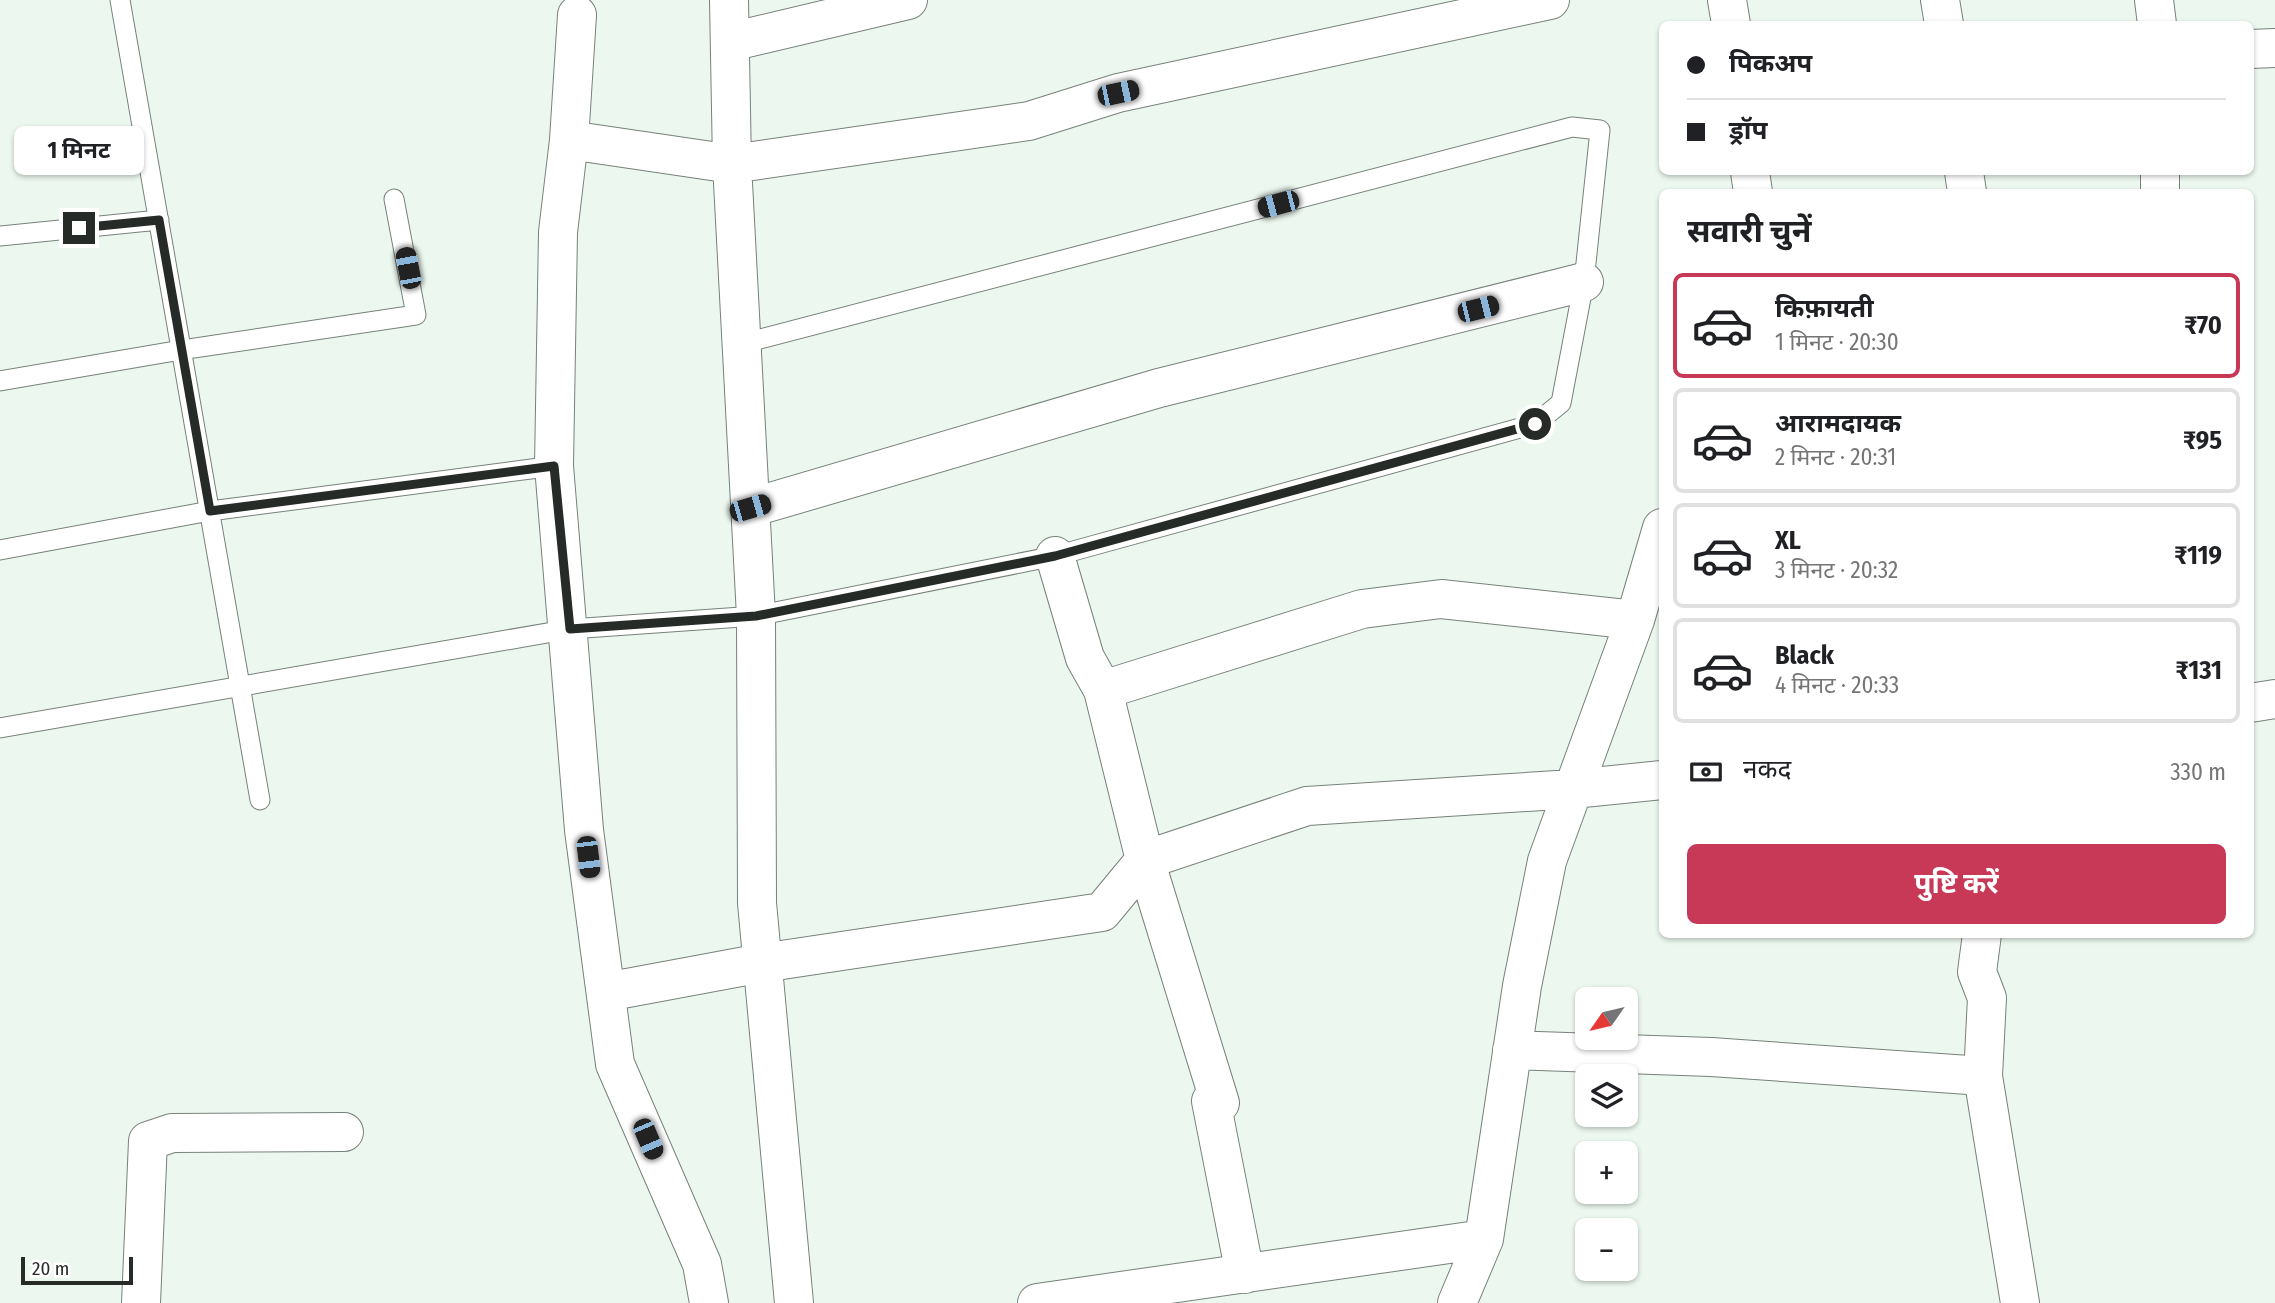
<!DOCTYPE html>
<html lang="hi">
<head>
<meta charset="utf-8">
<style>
	body { margin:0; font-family:"Fira Sans Condensed","Noto Sans Devanagari",sans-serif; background:#f2f2f2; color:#202124; height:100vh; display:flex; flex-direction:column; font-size:26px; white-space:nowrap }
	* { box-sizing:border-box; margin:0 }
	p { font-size:23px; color:#757577 }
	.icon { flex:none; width:38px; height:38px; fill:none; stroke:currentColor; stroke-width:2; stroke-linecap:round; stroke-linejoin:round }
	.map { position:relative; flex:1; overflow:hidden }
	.side { position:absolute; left:1659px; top:189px; width:595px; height:749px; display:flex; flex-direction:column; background:#fff; border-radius:10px; box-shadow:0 2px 5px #0004 }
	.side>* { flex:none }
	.banner { position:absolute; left:1659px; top:21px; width:595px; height:154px; border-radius:10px; box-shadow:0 2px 5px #0004; display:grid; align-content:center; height:154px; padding:0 28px; background:#fff }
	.needle { width:46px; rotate:236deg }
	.tools { position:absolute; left:1575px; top:987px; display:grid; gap:14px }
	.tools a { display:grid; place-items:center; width:63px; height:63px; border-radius:10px; background:#fff; box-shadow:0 2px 5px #0004; font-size:35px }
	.scale { position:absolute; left:21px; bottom:18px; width:112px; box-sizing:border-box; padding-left:7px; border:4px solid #272b28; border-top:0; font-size:19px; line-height:24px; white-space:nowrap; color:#272b28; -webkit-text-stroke:5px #fff; paint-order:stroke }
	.end { position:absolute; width:32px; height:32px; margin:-16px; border:9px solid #272b28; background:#fff; box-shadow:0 0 0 4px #fff }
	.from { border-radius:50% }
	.bubble { position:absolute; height:49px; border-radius:10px; background:#fff; box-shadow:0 2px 5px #0004; font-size:23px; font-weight:700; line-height:49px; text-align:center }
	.car { position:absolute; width:21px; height:42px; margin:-21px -10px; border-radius:9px; box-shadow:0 0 5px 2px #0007; background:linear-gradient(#222 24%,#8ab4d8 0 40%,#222 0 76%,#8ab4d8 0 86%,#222 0) }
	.banner b { display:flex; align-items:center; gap:24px; height:66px; font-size:26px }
	.banner b+b { border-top:2px solid #e0e0e0 }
	.banner i { width:18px; height:18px; background:#202124 }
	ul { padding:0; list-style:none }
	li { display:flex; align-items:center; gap:21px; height:105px; margin:0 14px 10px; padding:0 14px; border:4px solid #e0e0e0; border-radius:10px }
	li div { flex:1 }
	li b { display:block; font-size:26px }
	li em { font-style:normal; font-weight:700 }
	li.current { border-color:#c83957 }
	li>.icon { width:63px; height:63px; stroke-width:1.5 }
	h2 { padding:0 28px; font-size:32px; line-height:84px }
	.pay { display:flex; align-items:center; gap:18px; height:77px; padding:0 28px; font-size:26px }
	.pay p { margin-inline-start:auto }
	.cta { display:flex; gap:14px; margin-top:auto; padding:14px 28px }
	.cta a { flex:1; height:80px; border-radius:10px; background:#c83957; color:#fff; font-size:28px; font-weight:700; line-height:80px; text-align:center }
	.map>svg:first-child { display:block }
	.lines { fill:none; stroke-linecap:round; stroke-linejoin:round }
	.service-casing { stroke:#77817a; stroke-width:21 }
	.minor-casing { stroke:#77817a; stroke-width:40 }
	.service { stroke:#fff; stroke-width:19 }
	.minor { stroke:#fff; stroke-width:38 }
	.route { stroke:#272b28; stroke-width:9 }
</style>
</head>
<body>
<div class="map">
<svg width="2275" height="1303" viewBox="0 0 2275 1303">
	<rect width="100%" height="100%" fill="#ecf8ef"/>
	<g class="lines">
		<g class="service-casing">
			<path id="service" d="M120,0L260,800
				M0,236L159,220
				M0,381L181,350L416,315L394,199
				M0,550L210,511L554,466
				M0,728L570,629L756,616L1055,556L1535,424L1561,403L1584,282L1600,130L1572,127L741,344"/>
		</g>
		<g class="minor-casing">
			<path id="minor" d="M729,0L732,164L756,616L757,903L794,1303
				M1727,0L1731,24
				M1940,0L1944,24
				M2154,0L2157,24
				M730,42L908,0
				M2250,49L2275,48
				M569,140L577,15
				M1750,172L1753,192
				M1964,172L1967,192
				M2160,192V172
				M750,508L1159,388L1584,282
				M1055,556L1085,658L1103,690L1145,860L1220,1103L1211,1101L1245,1274
				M1103,690L1362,609L1441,599L1635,620
				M2250,703L2275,699
				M1982,934L1977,972L1987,998L1983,1076L2020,1303
				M606,992L762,963L1102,912L1145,860L1307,806L1573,789L1662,780
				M1512,1050L1711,1057L1983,1076
				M141,1303L148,1141L172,1133L344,1132
				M709,1303L702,1264L615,1064L584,830L554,466L558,232L569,140L732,164L1029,121L1118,93L1550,0
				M1037,1303L1484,1239
				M1457,1303L1484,1239L1522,986L1547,861L1635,620L1662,528"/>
		</g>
		<use href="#service" class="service"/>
		<use href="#minor" class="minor"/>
	</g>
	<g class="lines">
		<path class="route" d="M79,228L159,220L210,511L554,466L570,629L756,616L1055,556L1535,424"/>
	</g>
</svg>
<div class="tools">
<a><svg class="needle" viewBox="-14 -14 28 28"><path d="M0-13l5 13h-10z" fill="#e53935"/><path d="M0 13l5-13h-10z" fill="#757577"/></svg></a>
<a><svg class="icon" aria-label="layers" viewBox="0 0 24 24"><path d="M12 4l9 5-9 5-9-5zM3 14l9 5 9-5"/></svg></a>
<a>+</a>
<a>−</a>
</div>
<div class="scale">20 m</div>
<i class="end from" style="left:1535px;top:424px"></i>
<i class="end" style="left:79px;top:228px"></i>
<div class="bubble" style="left:14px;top:126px;width:130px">1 मिनट</div>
<i class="car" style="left:1118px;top:93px;rotate:78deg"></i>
<i class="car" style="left:1278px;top:204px;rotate:255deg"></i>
<i class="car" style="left:408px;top:268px;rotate:349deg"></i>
<i class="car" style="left:1478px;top:309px;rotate:76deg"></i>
<i class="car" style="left:750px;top:508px;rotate:74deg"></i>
<i class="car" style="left:588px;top:857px;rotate:173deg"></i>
<i class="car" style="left:648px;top:1139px;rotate:157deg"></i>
<div class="banner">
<b><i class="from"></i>पिकअप</b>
<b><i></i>ड्रॉप</b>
</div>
<section class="side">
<h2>सवारी चुनें</h2>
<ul>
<li class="current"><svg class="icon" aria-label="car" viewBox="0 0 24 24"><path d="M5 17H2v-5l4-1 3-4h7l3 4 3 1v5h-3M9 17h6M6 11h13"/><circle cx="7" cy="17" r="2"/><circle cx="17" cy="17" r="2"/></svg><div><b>किफ़ायती</b><p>1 मिनट · 20:30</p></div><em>₹70</em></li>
<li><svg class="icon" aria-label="car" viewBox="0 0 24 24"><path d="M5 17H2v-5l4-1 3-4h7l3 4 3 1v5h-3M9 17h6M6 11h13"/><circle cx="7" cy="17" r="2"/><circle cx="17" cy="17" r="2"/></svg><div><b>आरामदायक</b><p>2 मिनट · 20:31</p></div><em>₹95</em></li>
<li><svg class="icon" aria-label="car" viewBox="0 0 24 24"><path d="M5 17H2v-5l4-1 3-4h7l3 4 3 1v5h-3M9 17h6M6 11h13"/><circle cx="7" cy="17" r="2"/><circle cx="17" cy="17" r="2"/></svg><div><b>XL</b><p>3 मिनट · 20:32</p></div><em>₹119</em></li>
<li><svg class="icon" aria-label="car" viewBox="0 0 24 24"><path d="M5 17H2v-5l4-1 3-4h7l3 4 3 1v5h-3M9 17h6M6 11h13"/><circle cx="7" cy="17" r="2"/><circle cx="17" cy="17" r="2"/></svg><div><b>Black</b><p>4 मिनट · 20:33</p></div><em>₹131</em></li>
</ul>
<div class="pay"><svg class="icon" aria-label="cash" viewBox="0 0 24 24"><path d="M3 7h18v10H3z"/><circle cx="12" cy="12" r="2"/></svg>नकद<p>330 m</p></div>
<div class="cta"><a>पुष्टि करें</a></div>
</section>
</div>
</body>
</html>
